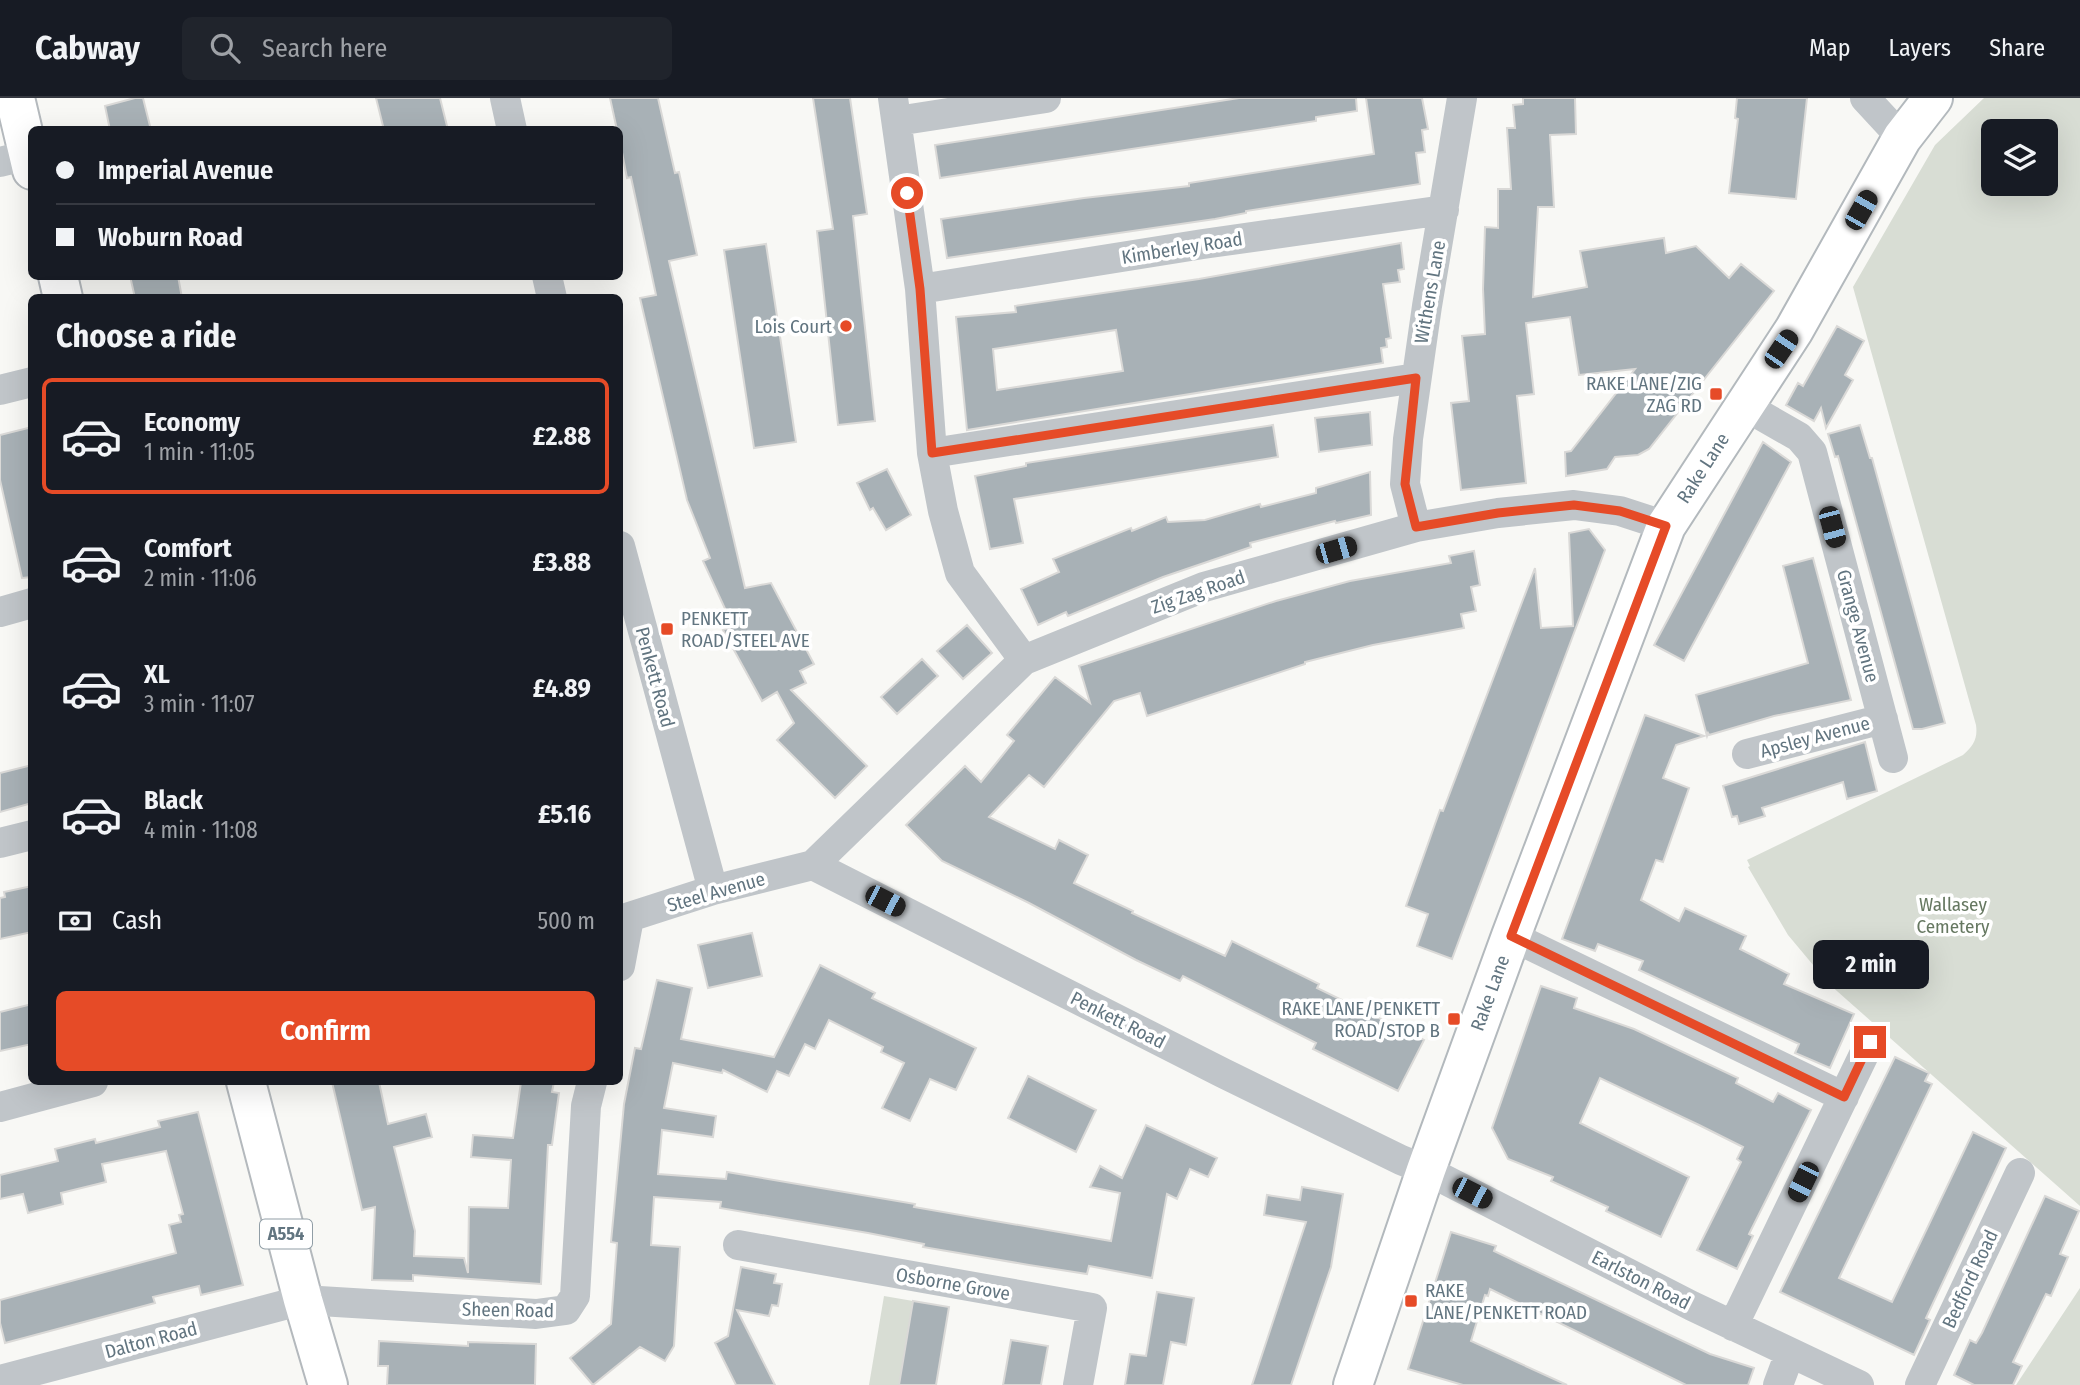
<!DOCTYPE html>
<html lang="en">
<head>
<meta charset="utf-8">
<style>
	body { margin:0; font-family:"Fira Sans Condensed",sans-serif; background:#20242c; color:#f1f3f6; height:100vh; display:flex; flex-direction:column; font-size:26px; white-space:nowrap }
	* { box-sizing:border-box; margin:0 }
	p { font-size:23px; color:#9ea1a6 }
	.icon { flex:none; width:38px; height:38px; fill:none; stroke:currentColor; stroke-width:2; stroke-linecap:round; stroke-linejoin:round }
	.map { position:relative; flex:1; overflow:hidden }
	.sheet { position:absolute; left:28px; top:196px; width:595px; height:791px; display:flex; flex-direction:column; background:#171b24; border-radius:10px; box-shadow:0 7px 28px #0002 }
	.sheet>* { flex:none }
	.guide { position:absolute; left:28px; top:28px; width:595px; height:154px; border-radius:10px; box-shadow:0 7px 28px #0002; display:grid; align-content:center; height:154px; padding:0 28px; background:#171b24 }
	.controls { position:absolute; left:1981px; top:21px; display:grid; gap:14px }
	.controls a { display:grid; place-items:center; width:77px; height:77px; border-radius:10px; background:#171b24; box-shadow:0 7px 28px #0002; font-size:35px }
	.end { position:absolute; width:32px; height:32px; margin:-16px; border:9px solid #e64b27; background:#fff; box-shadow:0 0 0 4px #fff }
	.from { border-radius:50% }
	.bubble { position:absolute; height:49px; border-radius:10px; background:#171b24; box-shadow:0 7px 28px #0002; font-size:23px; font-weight:700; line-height:49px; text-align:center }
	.car { position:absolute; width:21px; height:42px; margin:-21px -10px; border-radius:9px; box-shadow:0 0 5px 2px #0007; background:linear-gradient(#222 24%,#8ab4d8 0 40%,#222 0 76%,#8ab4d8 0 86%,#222 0) }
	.guide b { display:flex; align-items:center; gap:24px; height:66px; font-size:26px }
	.guide b+b { border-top:2px solid #363941 }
	.guide i { width:18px; height:18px; background:#f1f3f6 }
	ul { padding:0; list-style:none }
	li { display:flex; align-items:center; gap:21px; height:116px; margin:0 14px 10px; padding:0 14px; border:4px solid transparent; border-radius:10px }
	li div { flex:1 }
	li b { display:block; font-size:26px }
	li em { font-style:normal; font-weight:700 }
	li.selected { border-color:#e64b27 }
	li>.icon { width:63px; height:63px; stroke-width:1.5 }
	h2 { padding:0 28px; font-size:32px; line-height:84px }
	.pay { display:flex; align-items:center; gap:18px; height:77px; padding:0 28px; font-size:26px }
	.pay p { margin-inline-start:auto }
	.cta { display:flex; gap:14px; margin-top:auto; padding:14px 28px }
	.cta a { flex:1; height:80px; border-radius:10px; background:#e64b27; color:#fff; font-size:28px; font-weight:700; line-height:80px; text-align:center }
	header { display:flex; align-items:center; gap:42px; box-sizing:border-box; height:98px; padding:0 35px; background:#171b24; border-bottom:2px solid #363941 }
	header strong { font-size:33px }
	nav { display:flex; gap:38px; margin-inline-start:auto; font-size:24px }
	.search { width:490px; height:63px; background:#20242c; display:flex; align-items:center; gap:18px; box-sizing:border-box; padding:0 24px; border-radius:10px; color:#9ea1a6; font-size:26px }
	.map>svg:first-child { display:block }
	.green { fill:#d8ddd4; fill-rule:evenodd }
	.building { fill:#a8b1b6; stroke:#dad9d7; stroke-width:2; fill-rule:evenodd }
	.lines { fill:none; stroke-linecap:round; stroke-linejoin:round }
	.secondary-casing { stroke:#b3b9bd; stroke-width:42 }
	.primary-casing { stroke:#b4b9bd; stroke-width:42 }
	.street { stroke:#c0c5c9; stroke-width:30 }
	.secondary { stroke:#fff; stroke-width:38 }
	.primary { stroke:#fff; stroke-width:38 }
	.route { stroke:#e64b27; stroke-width:9 }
	.poi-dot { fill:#e64b27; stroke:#fff; stroke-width:2.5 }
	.labels { text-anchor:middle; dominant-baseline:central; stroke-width:7; stroke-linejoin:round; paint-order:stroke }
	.shield { fill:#fff; stroke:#919ea6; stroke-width:2 }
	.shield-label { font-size:18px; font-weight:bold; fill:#627580 }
	.street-label { font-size:19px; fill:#627580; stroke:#fff }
	.poi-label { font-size:19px; fill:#627580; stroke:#fff; text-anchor:end }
	.park-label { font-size:19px; fill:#667861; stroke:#fff }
</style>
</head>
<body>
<header>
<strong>Cabway</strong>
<div class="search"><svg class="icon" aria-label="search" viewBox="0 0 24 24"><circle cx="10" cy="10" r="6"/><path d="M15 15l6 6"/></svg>Search here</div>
<nav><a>Map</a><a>Layers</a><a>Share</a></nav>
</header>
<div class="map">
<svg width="2080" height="1287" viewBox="0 0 2080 1287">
	<rect width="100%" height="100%" fill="#f8f8f5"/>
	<path class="green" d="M1984,0H2080V1108L1829,886L1788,837L1748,769L1750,768L1747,762L1963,657C1973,648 1978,641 1976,627L1853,189L1935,47ZM2046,33V86H1993V33Z
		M2080,1190V1287H2016Z
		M884,1198L913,1203L899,1287H869Z"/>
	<path class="building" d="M135,0H143L151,32H110L105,8Z
		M376,0H440L448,32H384Z
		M610,0H658L675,75L679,74L697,157L669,163L745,490L771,485L814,566L800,573L806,585L791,592L867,668L835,700L777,642L794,625L777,594L762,603L723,532L733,528L703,463L710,460L687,402L640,200L656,197L631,79L627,80L620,44V32H617Z
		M813,0H850L867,116L853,118L875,323L838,327L817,133L833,131Z
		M1239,0H1356L1357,13L1316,19V23L940,80L935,47Z
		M1366,0H1422L1428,31L1422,32L1425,54L1416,55L1420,86L1246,113V115L1215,121L947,160L941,121L1084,100L1189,88V85L1374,56Z
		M1523,0H1575L1576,36L1550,37L1554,109H1538L1533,199L1587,189L1580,153L1664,140L1666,155L1696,148L1729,180L1741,166L1774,193L1649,351L1638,357L1615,359L1607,371L1566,378L1565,354L1571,353L1635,271L1579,277L1570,219L1526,225L1534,296L1517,298L1526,385L1461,392L1451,305L1469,303L1462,238L1485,236L1483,191L1485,129L1498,130V91H1511L1507,30H1515L1513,7L1523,6Z
		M1737,0H1807L1796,101L1729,95L1738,21L1735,20Z
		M1401,145L1404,171L1398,172L1400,184L1383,186L1391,240L1386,241L1387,249L1381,250L1383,265L967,332L956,219L1016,214L1015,208L1199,181ZM1116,232L1123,273L997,292L993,251Z
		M766,146L796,344L754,350L724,152Z
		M130,178H178L182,200H135Z
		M1837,228L1864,243L1845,277L1853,282L1826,330L1821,310L1814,323L1786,307L1798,285L1803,288Z
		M1370,314L1372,347L1319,354L1315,320Z
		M1273,327L1278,359L1014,401L1023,445L990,451L975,378L1026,368V365Z
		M1860,327L1870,360H1872L1945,625L1922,631H1913L1838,358L1835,359L1828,336Z
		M32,329V479L22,480L0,382V337Z
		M1763,344L1791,364L1684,563L1654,547Z
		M887,371L911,417L886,432L873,410L870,412L857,385Z
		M1370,374L1371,417L1336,425L1335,423L1250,445L1251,449L1163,479L1068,518L1066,514L1038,527L1021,491L1059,474L1053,461L1131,430L1132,433L1166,419L1168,424L1205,422L1260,406L1261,409L1316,395V390Z
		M1589,431L1605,452L1452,861L1417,848L1428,816L1406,808L1435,726L1440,712L1443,713L1535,470L1541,530L1573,528L1569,435Z
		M1474,453L1480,487L1471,489L1476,513L1461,516L1464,530L1373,547L1305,564V566L1147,618L1140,595L1114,603L1044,689L1029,677L989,719L1055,751L1059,742L1088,757L1074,785L1133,813L1132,815L1225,858L1232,843L1319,886L1317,890L1424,942L1398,993L1313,951L1316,945L1183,878L1180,883L1136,862L1029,805L942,763L906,727L965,668L981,684L1014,643L1007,637L1055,579L1090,605L1079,568L1276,503L1350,483L1451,465L1449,458Z
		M1813,460L1851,602L1774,618L1709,637L1708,635L1707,638L1696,597L1808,565L1783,468Z
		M967,527L992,555L963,581L937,553Z
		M922,561L938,578L897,616L881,599Z
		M1645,617L1704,638L1676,647L1663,680L1689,690L1663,764L1656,762L1641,802L1679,823L1685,810L1746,838L1740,851L1789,876L1784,886L1854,916L1830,970L1795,955L1799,946L1639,872L1643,863L1598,846L1595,853L1562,841Z
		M1865,644L1877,693L1847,701L1843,684L1762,710L1765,718L1739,726L1737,718L1732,719L1723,688Z
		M32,667V705L0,714V675Z
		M32,788V834L0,841V800L5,799L4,794Z
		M752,835L762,878L708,890L698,847Z
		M820,867L875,895L872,900L976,950L956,992L930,981L910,1023L882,1010L904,965L881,954L883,949L829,922L815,951L805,946L789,978L777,973L767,994L723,972L722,975L673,965L664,1010L716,1018L713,1039L662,1032L658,1076L726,1081L727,1074L915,1106L914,1109L1111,1143L1120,1095L1090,1089L1100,1068L1122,1080L1146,1027L1217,1060L1208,1079L1190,1071L1177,1101L1167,1096L1152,1180L1089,1168L1087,1176L1029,1167L923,1149L924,1146L868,1135L720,1110L721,1104L654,1099L651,1147L680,1149L674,1248L665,1263L640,1249L593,1287L570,1260L611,1226L617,1145L611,1144L624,1006L635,950L641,951L657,882L692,890L681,941L774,959Z
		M1541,888L1577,900L1574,910L1634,931L1738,980L1736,985L1773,1004L1778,995L1811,1012L1749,1136L1753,1138L1737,1171L1697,1152L1741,1064L1737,1061L1743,1049L1699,1027L1600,980L1580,1025L1689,1079L1661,1139L1606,1113L1608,1109L1551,1083L1553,1079L1508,1061L1492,1030Z
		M32,906V946L0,953V914Z
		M1895,959L1929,975L1925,983L1932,986L1839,1180L1892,1204L1973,1034L2006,1050L1926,1220L1930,1222L1914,1257L1780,1194Z
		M1028,978L1096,1012L1076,1054L1008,1020Z
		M332,984H379L388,1026L426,1016L432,1039L394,1049L415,1133L414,1158L464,1160L468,1175L469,1109L508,1110L511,1062L471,1059L473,1037L513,1040L521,984H554L552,994L559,995L552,1047H548L541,1186L413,1177V1183L372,1182L375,1109L362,1112Z
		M198,1014L243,1187L201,1197L199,1188L153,1199L155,1205L5,1245L0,1225V1202L176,1155L169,1127L181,1124L179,1117L183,1116L166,1053L102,1066L106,1084L61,1095L63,1106L28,1115L23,1096L0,1101V1077L58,1063L55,1051L95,1041L96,1045L160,1029L158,1023Z
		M1302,1089L1343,1096L1331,1169L1291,1287H1252L1306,1124L1264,1117L1267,1097L1300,1102Z
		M2045,1098L2079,1113L2060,1156L2068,1159L2051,1198L2046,1196L2013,1264L2022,1268L2013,1287H1974L1954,1277L1970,1242L1976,1245L1982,1235Z
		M1451,1134L1496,1148L1494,1153L1670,1237L1710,1256L1754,1270L1748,1287H1686L1490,1191L1488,1198L1485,1197L1471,1243L1567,1287H1463L1408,1271Z
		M741,1169L776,1176L774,1185L782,1186L778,1208L772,1207L769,1218L737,1212L775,1287H736L715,1245L728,1238Z
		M1157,1194L1194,1200L1186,1247L1171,1244L1163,1287H1125L1130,1256L1146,1258Z
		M913,1203L949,1209L936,1287H899Z
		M1011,1242L1048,1248L1041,1287H1003Z
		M379,1243L468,1248V1244L536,1246L535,1287H387L388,1268H378Z"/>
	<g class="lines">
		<g class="secondary-casing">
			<path id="secondary" d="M1353,1287L1426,1072L1511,838L1666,428L1794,232L1902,40L1933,0"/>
		</g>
		<g class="primary-casing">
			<path id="primary" d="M15,0L32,72
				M58,178L63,200
				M246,984L303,1202L328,1287"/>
		</g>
		<path class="street" d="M505,0L512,32
			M893,0L920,191L932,355L943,413L960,475L1024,562
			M1865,0L1902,40
			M897,23L1046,0
			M0,64L28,57
			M547,178L552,200
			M920,191L1203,146L1444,112
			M0,292L32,284
			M1743,307L1799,339L1812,354L1893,660
			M932,355L1416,280
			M1416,429L1405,386L1408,341L1427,208L1462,0
			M620,448L713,792
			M0,514L32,505
			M1747,656L1883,621
			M0,745L32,737
			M813,767L1223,975L1401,1062L1426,1072L1692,1208L1859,1287
			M813,767L1024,562L1204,489L1416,429L1498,415L1574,407L1620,413L1666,428
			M620,822L713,792L813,767
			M1511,838L1844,999
			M620,868L629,820
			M0,1009L93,984
			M738,1147L1092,1210L1078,1287
			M1733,1228L1870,944
			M0,1282L303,1202L536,1216L566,1212L575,1198L586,1008L592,984
			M1778,1287L1790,1255
			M1920,1287L2020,1075"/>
		<use href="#secondary" class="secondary"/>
		<use href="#primary" class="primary"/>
	</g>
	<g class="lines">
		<path class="route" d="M907,95L920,191L932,355L1416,280L1405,386L1416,429L1498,415L1574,407L1620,413L1666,428L1511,838L1844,999L1870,944"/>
	</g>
	<g class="poi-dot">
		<circle cx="846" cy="228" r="7"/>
		<rect x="1709" y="289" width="14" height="14" rx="3.5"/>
		<rect x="660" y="524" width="14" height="14" rx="3.5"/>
		<rect x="1447" y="914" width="14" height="14" rx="3.5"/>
		<rect x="1404" y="1196" width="14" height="14" rx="3.5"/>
	</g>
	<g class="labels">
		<rect class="shield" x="260" y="1121.5" width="52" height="29" rx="5"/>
		<g class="shield-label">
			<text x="286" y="1136">A554</text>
		</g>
		<g class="street-label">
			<text transform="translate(1182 150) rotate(-9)">Kimberley Road</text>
			<text transform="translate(1430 194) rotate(-80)">Withens Lane</text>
			<text transform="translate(1703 370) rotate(-57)">Rake Lane</text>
			<text transform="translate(1198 494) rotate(-19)">Zig Zag Road</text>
			<text transform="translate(1858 528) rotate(75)">Grange Avenue</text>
			<text transform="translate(655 579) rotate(75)">Penkett Road</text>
			<text transform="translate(1815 639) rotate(-15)">Apsley Avenue</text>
			<text transform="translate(716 794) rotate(-16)">Steel Avenue</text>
			<text transform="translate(1490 895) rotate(-70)">Rake Lane</text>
			<text transform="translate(1118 922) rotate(27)">Penkett Road</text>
			<text transform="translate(1970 1181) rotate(-65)">Bedford Road</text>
			<text transform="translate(1641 1182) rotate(27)">Earlston Road</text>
			<text transform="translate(953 1186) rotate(10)">Osborne Grove</text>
			<text transform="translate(508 1212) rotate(1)">Sheen Road</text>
			<text transform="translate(151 1242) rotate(-15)">Dalton Road</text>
		</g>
		<g class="poi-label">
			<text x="832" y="228">Lois Court</text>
			<text x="1702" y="285">RAKE LANE/ZIG<tspan x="1702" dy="22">ZAG RD</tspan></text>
			<text x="681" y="520" text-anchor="start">PENKETT<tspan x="681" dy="22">ROAD/STEEL AVE</tspan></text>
			<text x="1440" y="910">RAKE LANE/PENKETT<tspan x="1440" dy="22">ROAD/STOP B</tspan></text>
			<text x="1425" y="1192" text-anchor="start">RAKE<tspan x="1425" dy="22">LANE/PENKETT ROAD</tspan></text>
		</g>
		<g class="park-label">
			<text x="1953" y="806">Wallasey<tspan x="1953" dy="22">Cemetery</tspan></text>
		</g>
	</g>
</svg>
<div class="controls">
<a><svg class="icon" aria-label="layers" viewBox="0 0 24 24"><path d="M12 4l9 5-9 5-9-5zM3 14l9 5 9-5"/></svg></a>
</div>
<i class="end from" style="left:907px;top:95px"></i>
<i class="end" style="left:1870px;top:944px"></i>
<div class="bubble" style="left:1813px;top:842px;width:116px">2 min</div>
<i class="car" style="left:1861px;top:112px;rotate:30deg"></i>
<i class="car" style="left:1781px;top:251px;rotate:34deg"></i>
<i class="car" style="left:1832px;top:429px;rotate:165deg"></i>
<i class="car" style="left:1336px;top:452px;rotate:74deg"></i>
<i class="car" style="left:885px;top:803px;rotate:117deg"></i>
<i class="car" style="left:1803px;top:1084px;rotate:206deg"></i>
<i class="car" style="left:1472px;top:1095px;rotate:117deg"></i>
<div class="guide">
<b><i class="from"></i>Imperial Avenue</b>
<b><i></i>Woburn Road</b>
</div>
<section class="sheet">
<h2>Choose a ride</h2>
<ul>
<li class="selected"><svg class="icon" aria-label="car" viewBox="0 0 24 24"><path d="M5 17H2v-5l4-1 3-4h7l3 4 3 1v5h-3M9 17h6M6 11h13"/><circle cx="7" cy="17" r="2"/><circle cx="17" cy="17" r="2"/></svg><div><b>Economy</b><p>1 min · 11:05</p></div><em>£2.88</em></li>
<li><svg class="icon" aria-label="car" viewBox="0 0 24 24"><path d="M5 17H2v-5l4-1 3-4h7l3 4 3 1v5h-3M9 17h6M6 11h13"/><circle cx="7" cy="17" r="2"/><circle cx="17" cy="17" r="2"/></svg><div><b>Comfort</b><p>2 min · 11:06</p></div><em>£3.88</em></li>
<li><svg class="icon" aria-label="car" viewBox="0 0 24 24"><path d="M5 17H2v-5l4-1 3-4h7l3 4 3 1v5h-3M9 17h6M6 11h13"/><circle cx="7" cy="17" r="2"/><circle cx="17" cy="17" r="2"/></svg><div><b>XL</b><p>3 min · 11:07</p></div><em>£4.89</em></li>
<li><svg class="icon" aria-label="car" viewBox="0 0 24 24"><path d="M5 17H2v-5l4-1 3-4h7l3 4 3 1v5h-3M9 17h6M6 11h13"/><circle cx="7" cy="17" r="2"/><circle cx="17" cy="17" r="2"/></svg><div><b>Black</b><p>4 min · 11:08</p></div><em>£5.16</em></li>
</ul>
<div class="pay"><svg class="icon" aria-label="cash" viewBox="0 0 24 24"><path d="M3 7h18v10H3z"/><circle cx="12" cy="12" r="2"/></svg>Cash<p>500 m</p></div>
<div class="cta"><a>Confirm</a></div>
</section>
</div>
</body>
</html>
